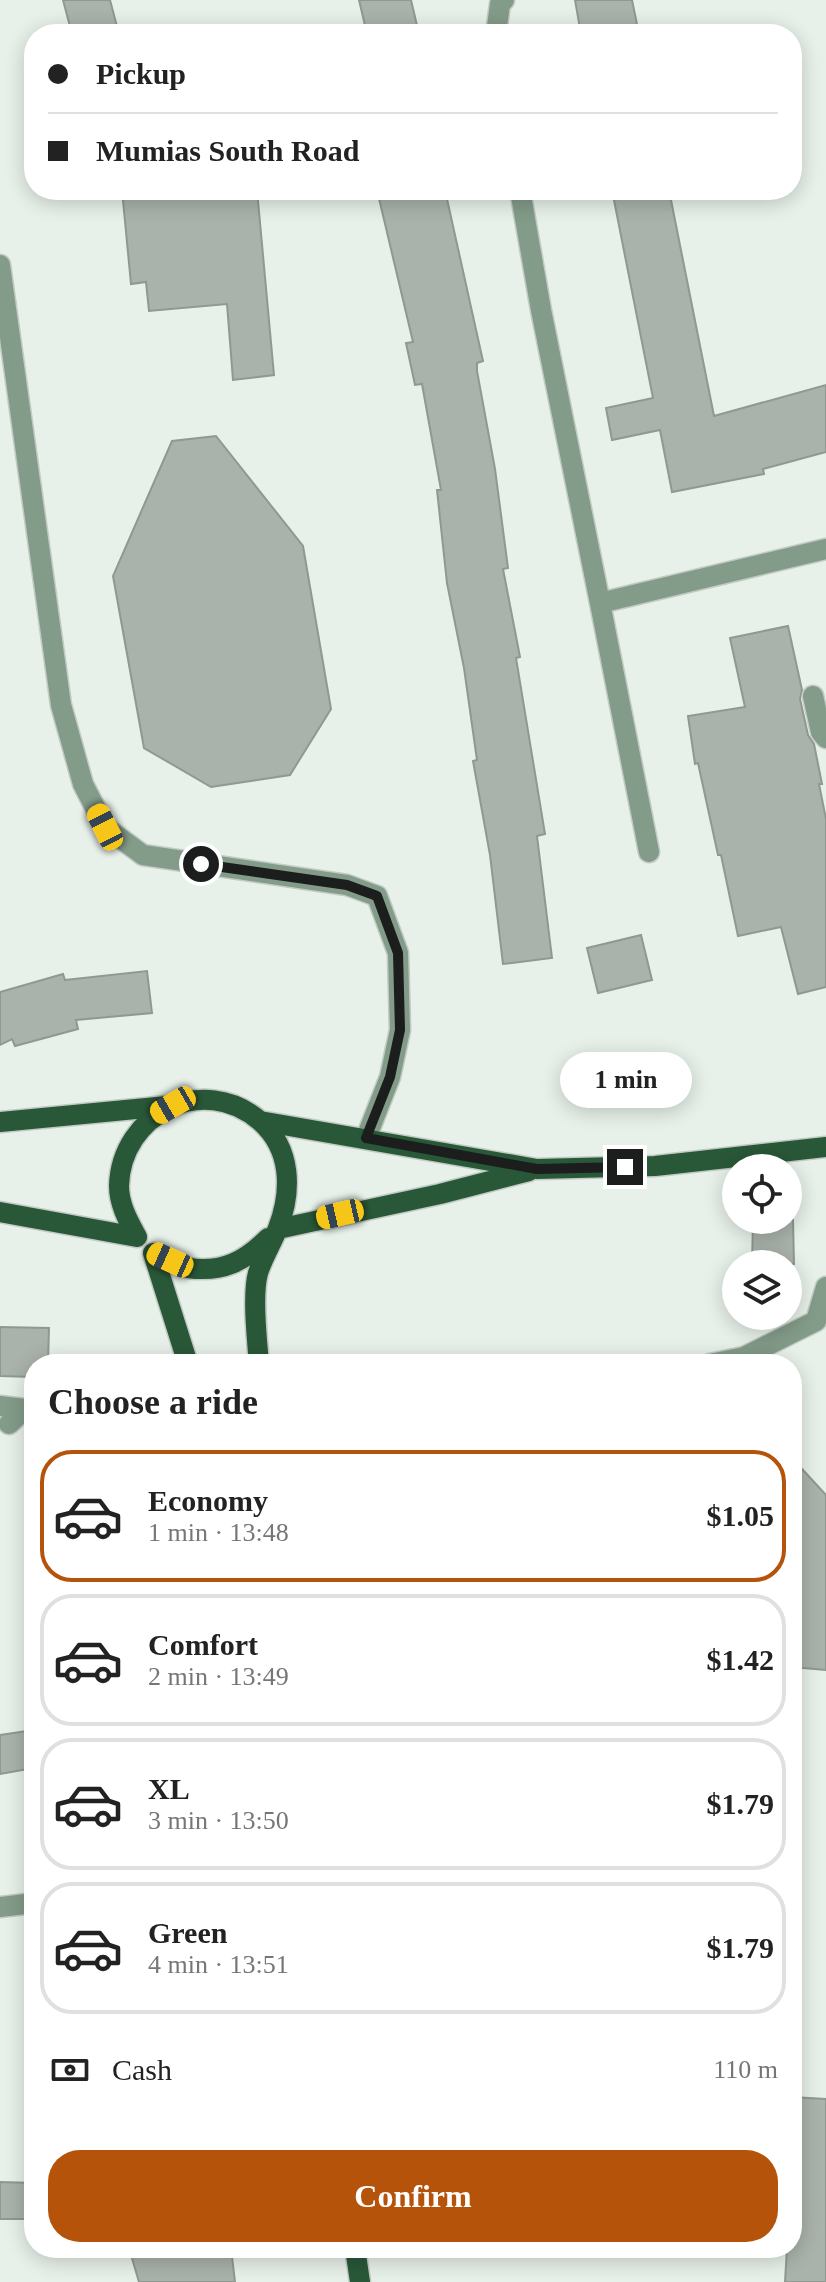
<!DOCTYPE html>
<html lang="en">
<head>
<meta charset="utf-8">
<style>
	body { margin:0; font-family:Georgia,serif; background:#f2f2f2; color:#222; height:100vh; display:flex; flex-direction:column; font-size:30px; white-space:nowrap }
	* { box-sizing:border-box; margin:0 }
	p { font-size:26px; color:#767676 }
	.icon { flex:none; width:44px; height:44px; fill:none; stroke:currentColor; stroke-width:2; stroke-linecap:round; stroke-linejoin:round }
	.map { position:relative; flex:1; overflow:hidden }
	.drawer { position:absolute; left:24px; top:1354px; width:778px; height:904px; display:flex; flex-direction:column; background:#fff; border-radius:32px; box-shadow:0 4px 20px #0003 }
	.drawer>* { flex:none }
	.hud { position:absolute; left:24px; top:24px; width:778px; height:176px; border-radius:32px; box-shadow:0 4px 20px #0003; display:grid; align-content:center; height:176px; padding:0 24px; background:#fff }
	.fabs { position:absolute; left:722px; top:1154px; display:grid; gap:16px }
	.fabs a { display:grid; place-items:center; width:80px; height:80px; border-radius:50%; background:#fff; box-shadow:0 4px 20px #0003; font-size:40px }
	.end { position:absolute; width:36px; height:36px; margin:-18px; border:10px solid #1b1e1c; background:#fff; box-shadow:0 0 0 4px #fff }
	.from { border-radius:50% }
	.bubble { position:absolute; height:56px; border-radius:28px; background:#fff; box-shadow:0 4px 20px #0003; font-size:26px; font-weight:700; line-height:56px; text-align:center }
	.car { position:absolute; width:24px; height:48px; margin:-24px -12px; border-radius:10px; box-shadow:0 0 6px 2px #0007; background:linear-gradient(#f5c518 24%,#345 0 40%,#f5c518 0 76%,#345 0 86%,#f5c518 0) }
	.hud b { display:flex; align-items:center; gap:28px; height:76px; font-size:30px }
	.hud b+b { border-top:2px solid #e0e0e0 }
	.hud i { width:20px; height:20px; background:#222 }
	ul { padding:0; list-style:none }
	li { display:flex; align-items:center; gap:24px; height:132px; margin:0 16px 12px; padding:0 8px; border:4px solid #e0e0e0; border-radius:32px }
	li div { flex:1 }
	li b { display:block; font-size:30px }
	li em { font-style:normal; font-weight:700 }
	li.on { border-color:#b45309 }
	li>.icon { width:72px; height:72px; stroke-width:1.5 }
	h2 { padding:0 24px; font-size:36px; line-height:96px }
	.pay { display:flex; align-items:center; gap:20px; height:88px; padding:0 24px; font-size:30px }
	.pay p { margin-inline-start:auto }
	.button { display:flex; gap:16px; margin-top:auto; padding:16px 24px }
	.button a { flex:1; height:92px; border-radius:32px; background:#b45309; color:#fff; font-size:32px; font-weight:700; line-height:92px; text-align:center }
	.map>svg:first-child { display:block }
	.building { fill:#a9b2ab; stroke:#8f9891; stroke-width:2 }
	.lines { fill:none; stroke-linecap:round; stroke-linejoin:round }
	.minor-casing { stroke:#c2cac4; stroke-width:23 }
	.major-casing { stroke:#c2cac4; stroke-width:23 }
	.minor { stroke:#839b89; stroke-width:20 }
	.major { stroke:#295838; stroke-width:20 }
	.route { stroke:#1b1e1c; stroke-width:10 }
</style>
</head>
<body>
<div class="map">
<svg width="826" height="2282" viewBox="0 0 826 2282">
	<rect width="100%" height="100%" fill="#e7f0e9"/>
	<path class="building" d="M63,0H110L119,34H72Z
		M359,0H411L419,34H367Z
		M575,0H632L639,34H581Z
		M122,190H257L274,375L233,380L227,304L149,311L146,282L131,284Z
		M377,190H445L483,361L477,363V371L495,469L508,568L503,569L520,657L516,658L545,834L537,836L552,958L503,964L490,855L473,761L477,760L464,668L447,583L437,490H441L422,384L415,385L406,343L413,342Z
		M612,190H669L714,416L826,385V452L763,469L764,474L672,492L660,430L612,440L606,408L653,398Z
		M216,436L303,546L331,709L290,775L211,787L144,748L113,576L172,441Z
		M788,626L802,690L800,699L808,735L814,744L822,784H819L826,819V987L798,994L781,927L738,936L721,855H718L698,763L695,764L688,716L745,707L730,638Z
		M641,935L652,980L598,993L587,948Z
		M147,971L152,1013L76,1020L78,1029L15,1046L12,1039L0,1045V992L63,974L65,980Z
		M753,1220H793L794,1264H752Z
		M0,1327L49,1328L48,1364H34V1377L0,1376Z
		M792,1458L826,1495V1670L792,1667Z
		M34,1730V1768L0,1774V1735Z
		M792,2097L826,2099V2282H785L787,2248H792Z
		M0,2182L34,2183V2219H0Z
		M129,2248H231L235,2282H139Z"/>
	<g class="lines">
		<g class="minor-casing">
			<path id="minor" d="M496,34L500,4L504,0
				M520,190L541,310L600,603
				M0,265L61,705L83,784L105,827L143,855L347,885L377,896L398,953L400,1030L390,1077L366,1138
				M813,696L821,732L826,738
				M649,852L600,603L826,549
				M710,1364L744,1357L816,1321L826,1287
				M0,1406L25,1409L9,1424
				M0,1907L34,1903"/>
		</g>
		<g class="major-casing">
			<path id="major" d="M260,1121L537,1169L655,1166L826,1147
				M0,1122L167,1106
				M0,1212L137,1237
				M278,1229L440,1194L529,1171
				M137,1237C129,1222 119,1205 119,1186C121,1114 203,1072 260,1121C292,1149 292,1191 278,1228C272,1243 263,1257 258,1273C252,1295 257,1340 259,1364
				M153,1253C164,1258 177,1266 188,1268C223,1273 245,1261 268,1238
				M153,1253L188,1364
				M355,2248L360,2282"/>
		</g>
		<use href="#minor" class="minor"/>
		<use href="#major" class="major"/>
	</g>
	<g class="lines">
		<path class="route" d="M201,864L347,885L377,896L398,953L400,1030L390,1077L366,1138L537,1169L625,1167"/>
	</g>
</svg>
<div class="fabs">
<a><svg class="icon" aria-label="locate" viewBox="0 0 24 24"><circle cx="12" cy="12" r="6"/><path d="M12 2v4M12 18v4M2 12h4M18 12h4"/></svg></a>
<a><svg class="icon" aria-label="layers" viewBox="0 0 24 24"><path d="M12 4l9 5-9 5-9-5zM3 14l9 5 9-5"/></svg></a>
</div>
<i class="end from" style="left:201px;top:864px"></i>
<i class="end" style="left:625px;top:1167px"></i>
<div class="bubble" style="left:560px;top:1052px;width:132px">1 min</div>
<i class="car" style="left:105px;top:827px;rotate:333deg"></i>
<i class="car" style="left:173px;top:1105px;rotate:240deg"></i>
<i class="car" style="left:340px;top:1214px;rotate:257deg"></i>
<i class="car" style="left:170px;top:1260px;rotate:294deg"></i>
<div class="hud">
<b><i class="from"></i>Pickup</b>
<b><i></i>Mumias South Road</b>
</div>
<section class="drawer">
<h2>Choose a ride</h2>
<ul>
<li class="on"><svg class="icon" aria-label="car" viewBox="0 0 24 24"><path d="M5 17H2v-5l4-1 3-4h7l3 4 3 1v5h-3M9 17h6M6 11h13"/><circle cx="7" cy="17" r="2"/><circle cx="17" cy="17" r="2"/></svg><div><b>Economy</b><p>1 min · 13:48</p></div><em>$1.05</em></li>
<li><svg class="icon" aria-label="car" viewBox="0 0 24 24"><path d="M5 17H2v-5l4-1 3-4h7l3 4 3 1v5h-3M9 17h6M6 11h13"/><circle cx="7" cy="17" r="2"/><circle cx="17" cy="17" r="2"/></svg><div><b>Comfort</b><p>2 min · 13:49</p></div><em>$1.42</em></li>
<li><svg class="icon" aria-label="car" viewBox="0 0 24 24"><path d="M5 17H2v-5l4-1 3-4h7l3 4 3 1v5h-3M9 17h6M6 11h13"/><circle cx="7" cy="17" r="2"/><circle cx="17" cy="17" r="2"/></svg><div><b>XL</b><p>3 min · 13:50</p></div><em>$1.79</em></li>
<li><svg class="icon" aria-label="car" viewBox="0 0 24 24"><path d="M5 17H2v-5l4-1 3-4h7l3 4 3 1v5h-3M9 17h6M6 11h13"/><circle cx="7" cy="17" r="2"/><circle cx="17" cy="17" r="2"/></svg><div><b>Green</b><p>4 min · 13:51</p></div><em>$1.79</em></li>
</ul>
<div class="pay"><svg class="icon" aria-label="cash" viewBox="0 0 24 24"><path d="M3 7h18v10H3z"/><circle cx="12" cy="12" r="2"/></svg>Cash<p>110 m</p></div>
<div class="button"><a>Confirm</a></div>
</section>
</div>
</body>
</html>
